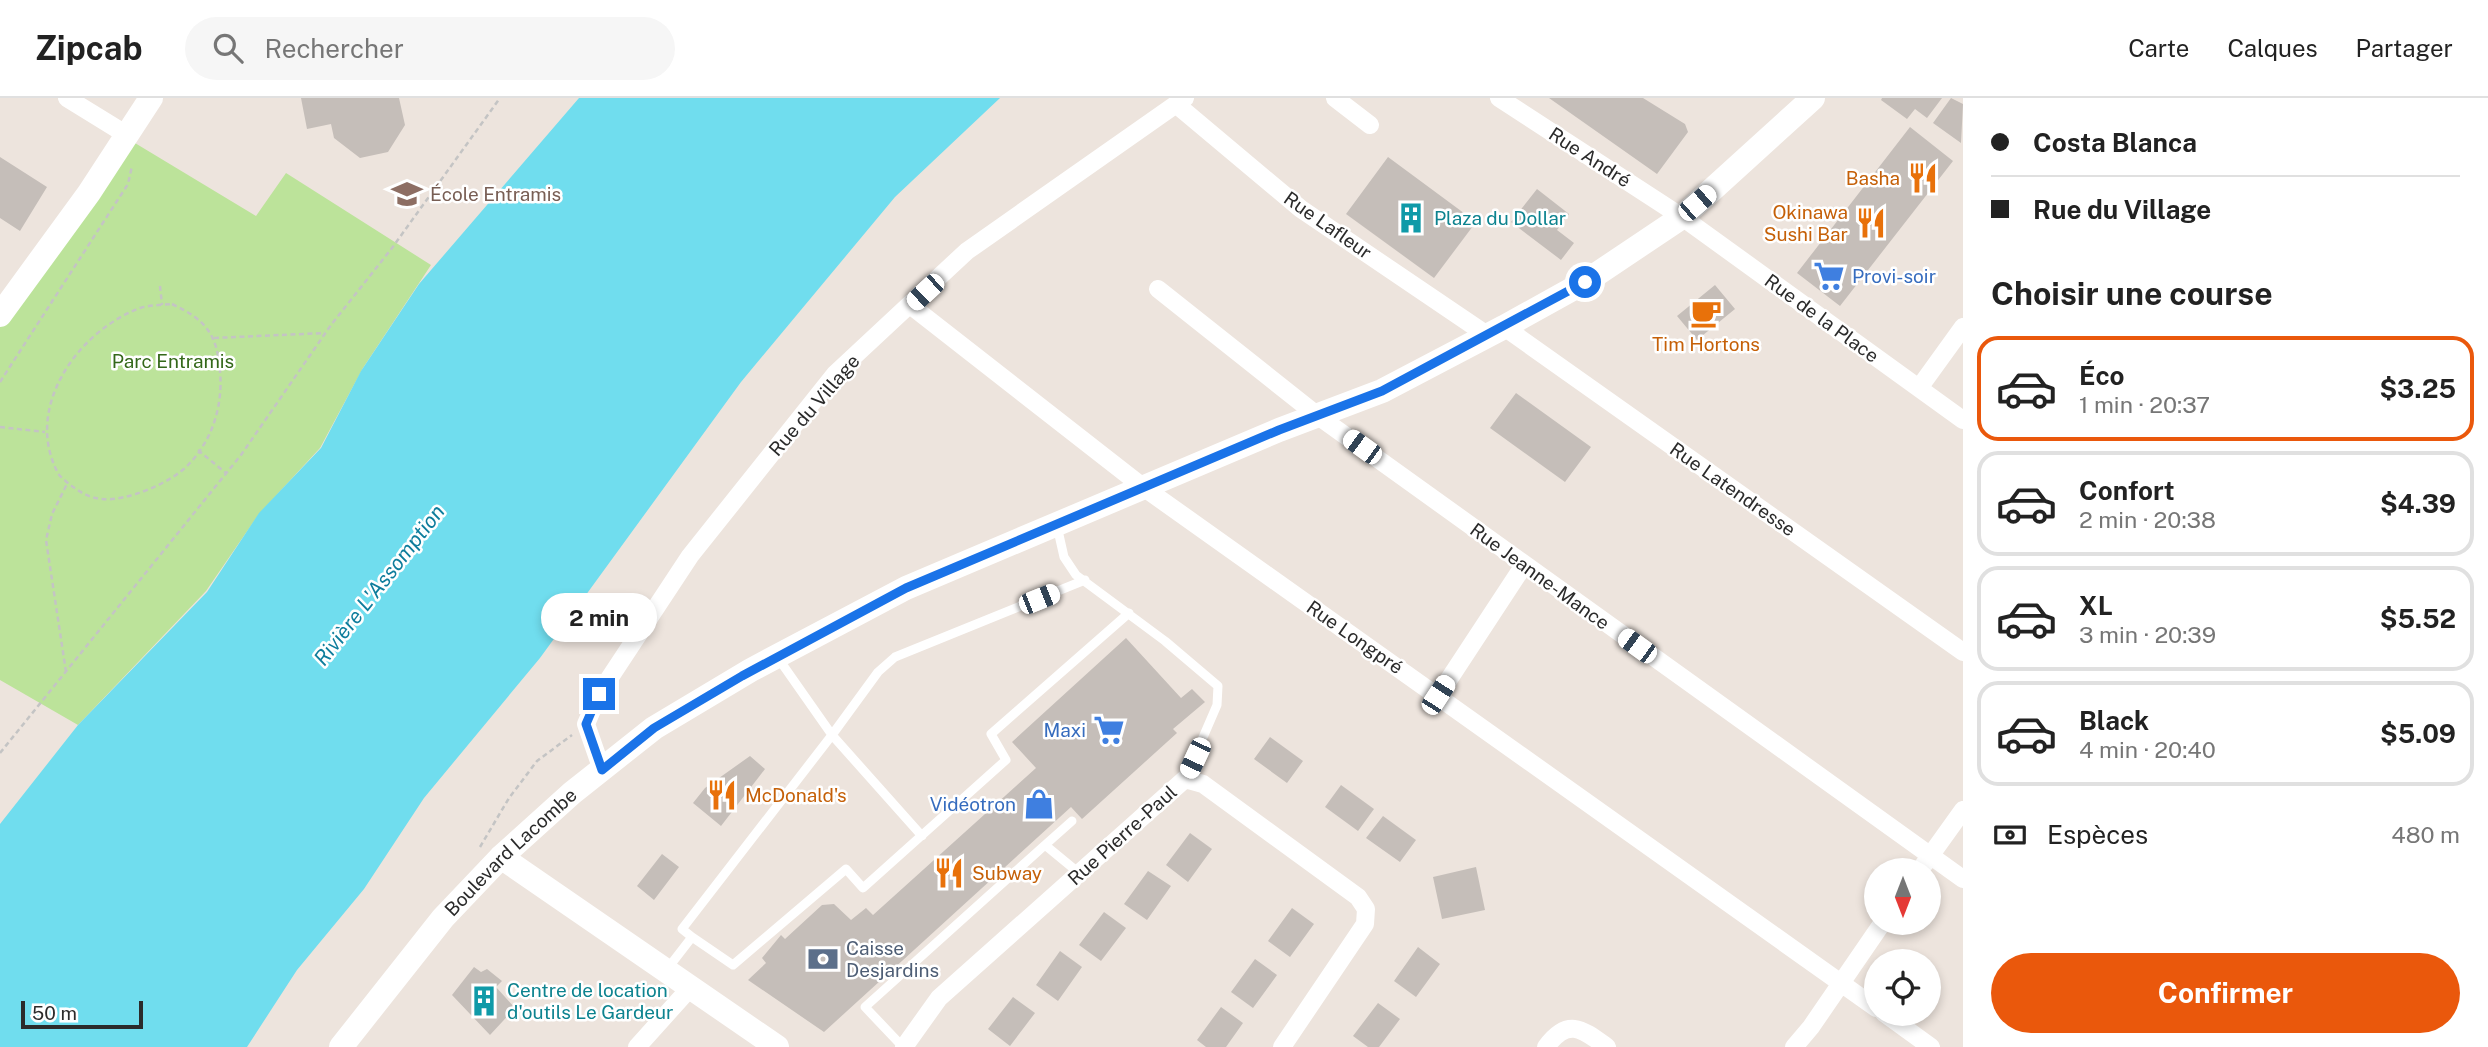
<!DOCTYPE html>
<html lang="fr">
<head>
<meta charset="utf-8">
<style>
	body { margin:0; font-family:"Public Sans",sans-serif; background:#f6f6f6; color:#222; height:100vh; display:flex; flex-direction:column; font-size:26px; white-space:nowrap }
	* { box-sizing:border-box; margin:0 }
	p { font-size:23px; color:#767676 }
	.icon { flex:none; width:38px; height:38px; fill:none; stroke:currentColor; stroke-width:2; stroke-linecap:round; stroke-linejoin:round }
	.map { position:relative; flex:1; overflow:hidden }
	.details { display:flex; flex-direction:column; background:#fff; width:525px }
	.details>* { flex:none }
	.guide { display:grid; align-content:center; height:154px; padding:0 28px; background:#fff }
	.needle { width:46px; rotate:180deg }
	.tools { position:absolute; left:1864px; top:760px; display:grid; gap:14px }
	.tools a { display:grid; place-items:center; width:77px; height:77px; border-radius:50%; background:#fff; box-shadow:0 4px 10px #0003; font-size:35px }
	.scale { position:absolute; left:21px; bottom:18px; width:122px; box-sizing:border-box; padding-left:7px; border:4px solid #2b2b2b; border-top:0; font-size:19px; line-height:24px; white-space:nowrap; color:#2b2b2b; -webkit-text-stroke:5px #fff; paint-order:stroke }
	.end { position:absolute; width:32px; height:32px; margin:-16px; border:9px solid #1a73e8; background:#fff; box-shadow:0 0 0 4px #fff }
	.from { border-radius:50% }
	.bubble { position:absolute; height:49px; border-radius:24px; background:#fff; box-shadow:0 4px 10px #0003; font-size:23px; font-weight:700; line-height:49px; text-align:center }
	.car { position:absolute; width:21px; height:42px; margin:-21px -10px; border-radius:9px; box-shadow:0 0 5px 2px #0007; background:linear-gradient(#fff 24%,#345 0 40%,#fff 0 76%,#345 0 86%,#fff 0) }
	.guide b { display:flex; align-items:center; gap:24px; height:66px; font-size:26px }
	.guide b+b { border-top:2px solid #e0e0e0 }
	.guide i { width:18px; height:18px; background:#222 }
	ul { padding:0; list-style:none }
	li { display:flex; align-items:center; gap:21px; height:105px; margin:0 14px 10px; padding:0 14px; border:4px solid #e0e0e0; border-radius:21px }
	li div { flex:1 }
	li b { display:block; font-size:26px }
	li em { font-style:normal; font-weight:700 }
	li.active { border-color:#ea580c }
	li>.icon { width:63px; height:63px; stroke-width:1.5 }
	h2 { padding:0 28px; font-size:32px; line-height:84px }
	.pay { display:flex; align-items:center; gap:18px; height:77px; padding:0 28px; font-size:26px }
	.pay p { margin-inline-start:auto }
	.cta { display:flex; gap:14px; margin-top:auto; padding:14px 28px }
	.cta a { flex:1; height:80px; border-radius:42px; background:#ea580c; color:#fff; font-size:28px; font-weight:700; line-height:80px; text-align:center }
	header { display:flex; align-items:center; gap:42px; box-sizing:border-box; height:98px; padding:0 35px; background:#fff; border-bottom:2px solid #e0e0e0 }
	header strong { font-size:33px }
	nav { display:flex; gap:38px; margin-inline-start:auto; font-size:24px }
	.search { width:490px; height:63px; background:#f6f6f6; display:flex; align-items:center; gap:18px; box-sizing:border-box; padding:0 24px; border-radius:38px; color:#767676; font-size:26px }
	main { display:flex; flex:1; min-height:0 }
	.map>svg:first-child { display:block }
	.green { fill:#bce39a }
	.water { fill:#70ddee }
	.building { fill:#c5beb9 }
	.lines { fill:none; stroke-linecap:round; stroke-linejoin:round }
	.path { stroke:#c4c4c4; stroke-width:2.5; stroke-dasharray:5 3.5; stroke-linecap:butt }
	.lane { stroke:#fff; stroke-width:9 }
	.street { stroke:#fff; stroke-width:18 }
	.secondary { stroke:#fff; stroke-width:24 }
	.route { stroke:#1a73e8; stroke-width:9 }
	.labels { text-anchor:middle; dominant-baseline:central; stroke-width:5; stroke-linejoin:round; paint-order:stroke }
	.street-label { font-size:19px; fill:#2b2b2b; stroke:#fff }
	.food-label { font-size:19px; fill:#c56008; stroke:#fff; text-anchor:end }
	.education-label { font-size:19px; fill:#785e54; stroke:#fff; text-anchor:start }
	.culture-label { font-size:19px; fill:#0d838f; stroke:#fff; text-anchor:start }
	.shop-label { font-size:19px; fill:#366cbe; stroke:#fff; text-anchor:end }
	.park-label { font-size:19px; fill:#34681a; stroke:#fff }
	.service-label { font-size:19px; fill:#4e5e75; stroke:#fff; text-anchor:start }
	.water-label { font-size:21px; font-style:italic; fill:#0e7d9c; stroke:#fff }
</style>
</head>
<body>
<header>
<strong>Zipcab</strong>
<div class="search"><svg class="icon" aria-label="search" viewBox="0 0 24 24"><circle cx="10" cy="10" r="6"/><path d="M15 15l6 6"/></svg>Rechercher</div>
<nav><a>Carte</a><a>Calques</a><a>Partager</a></nav>
</header>
<main>
<div class="map">
<svg width="1963" height="949" viewBox="0 0 1963 949">
	<rect width="100%" height="100%" fill="#ede4dd"/>
	<path class="green" d="M125,39L256,118L286,75L431,167L363,270L320,350L259,416L206,493L78,627L0,582V217Z"/>
	<path class="water" d="M579,0H1000L895,99L741,284L540,560L424,700L364,791L297,872L247,949H0V726L78,627L207,494L259,415L321,350L361,273L419,186Z"/>
	<path class="building" d="M301,0H399L405,27L388,54L360,60L334,40L331,26L307,31Z
		M1549,0H1643L1685,26L1688,34L1657,76Z
		M1882,0H1942L1927,20L1915,11L1907,21L1881,2Z
		M1951,0L1963,6L1961,45L1933,25Z
		M1910,29L1953,63L1840,208L1797,175Z
		M0,59L47,89L20,133L0,120Z
		M1388,59L1476,124L1434,180L1346,116Z
		M1537,91L1569,116L1557,132L1574,145L1561,162L1511,124Z
		M1715,187L1735,211L1697,242L1677,218Z
		M1516,295L1591,349L1565,384L1490,330Z
		M1126,540L1181,600L1192,591L1205,604L1173,631L1177,635L1082,721L1071,709L824,934L748,882L766,865L762,860L781,837L785,841L822,807L834,806L851,822L866,810L873,817L1036,670L1012,644Z
		M1270,639L1303,663L1287,685L1254,661Z
		M750,658L765,671L721,728L693,705L705,690Z
		M1341,687L1374,711L1358,733L1325,709Z
		M1383,718L1416,742L1400,764L1366,740Z
		M1190,735L1212,751L1188,784L1166,767Z
		M662,756L679,769L654,802L637,788Z
		M1476,769L1485,812L1442,821L1433,779Z
		M1148,773L1171,788L1147,822L1124,806Z
		M1292,810L1314,826L1290,859L1268,843Z
		M1104,814L1126,830L1101,863L1079,847Z
		M1418,849L1440,866L1416,899L1394,883Z
		M1060,853L1082,869L1058,903L1036,887Z
		M1255,861L1277,877L1253,910L1231,894Z
		M474,869L481,874L487,871L502,883L496,889L515,910L490,937L452,897Z
		M1013,899L1035,915L1010,948L988,931Z
		M1378,905L1400,921L1379,949H1368L1353,938Z
		M1221,909L1243,925L1226,949H1206L1197,942Z"/>
	<g class="lines">
		<path class="path" d="M160,188L162,207
			M172,206C206,222 217,236 220,273C223,307 213,341 189,366C173,384 126,404 102,401C89,400 80,394 69,386C66,383 60,379 58,375C23,310 78,233 140,210C150,207 162,207 172,206Z
			M214,240L325,235
			M0,284L128,86L132,68
			M0,329L45,334
			M198,352L227,376
			M66,574L46,442L52,416L68,384
			M0,655L241,357L331,227L392,150L500,0
			M480,749L509,700L537,663L572,637"/>
		<path class="lane" d="M1057,428L1064,459L1076,477L1165,543L1218,588L1217,607L1185,681
			M922,738L832,637L878,574L895,559L1085,482
			M1045,747L1072,723
			M692,839L733,867L846,771L863,790L1006,662L991,636L1129,515
			M668,870L692,839L682,831L832,637L778,560
			M903,949L865,909L1045,747L1079,775"/>
		<path class="street" d="M67,0L127,37
			M1335,0L1370,27
			M1499,0L1682,119L1963,322
			M1177,7L1301,111L1487,237
			M1158,191L1318,318L1963,781
			M910,207L1143,389L1876,910
			M1504,229L1963,554
			M1919,290L1963,229
			M1438,598L1524,467
			M602,672L586,626L599,596L690,458L835,276L967,153L1185,0
			M1920,772L1963,712
			M1884,915L1931,949
			M637,949L690,890
			M904,949L939,900L1185,681L1203,686L1358,799L1366,811L1365,826L1282,949
			M1546,949C1568,919 1582,931 1607,949
			M1794,949L1811,929L1883,824"/>
		<g class="secondary">
			<path d="M0,217L89,95L151,0"/>
			<path d="M501,759L777,949"/>
			<path id="s1" d="M341,949L443,820L501,759L572,695L654,630L751,572L906,490L1279,332L1382,293L1504,229L1585,184L1682,119L1813,0"/>
		</g>
	</g>
	<g class="lines">
		<path class="route" d="M599,596L586,626L602,672L654,630L742,578L906,490L1279,332L1382,293L1585,184"/>
	</g>
	<defs>
		<g id="restaurant-bare" transform="scale(2.415)"><path d="M-5-6h1v4h1v-4h1v4h1v-4h1v5L-1.5 .5V6h-2V.5L-5-1ZM5-6V6H3V1.5H1.5Q1.5-4 5-6Z" fill="#e8710a" stroke="#fff" stroke-width="2.5" paint-order="stroke"/></g>
		<g id="school-bare" transform="scale(2.415)"><path d="M0-5L7-2L0 1L-7-2ZM-4 1L0 2.5L4 1V4Q0 6-4 4Z" fill="#8d6e63" stroke="#fff" stroke-width="2.5" paint-order="stroke"/></g>
		<g id="building-bare" transform="scale(2.415)"><path d="M-4-6H4V6H1V3H-1V6H-4ZM-2.5-4.3h1.7v1.8h-1.7ZM.8-4.3h1.7v1.8H.8ZM-2.5-1h1.7V.8h-1.7ZM.8-1h1.7V.8H.8Z" fill="#0f9aa8" stroke="#fff" stroke-width="2.5" paint-order="stroke"/></g>
		<g id="supermarket-bare" transform="scale(2.415)"><path d="M-6-5.5h2.5l.6 2H6L4.5 2H-2.5L-4.4-4H-6ZM-1.5 3.2a1.3 1.3 0 1 0 .1 0ZM3 3.2a1.3 1.3 0 1 0 .1 0Z" fill="#3f7fe0" stroke="#fff" stroke-width="2.5" paint-order="stroke"/></g>
		<g id="cafe-bare" transform="scale(2.415)"><path d="M-5.5-4.5H6V0H3Q3 3.5 0 3.5H-2.5Q-5.5 3.5-5.5 0ZM3-3.2v2h1.7v-2ZM-6 4.5H4V6H-6Z" fill="#e8710a" stroke="#fff" stroke-width="2.5" paint-order="stroke"/></g>
		<g id="shop-bare" transform="scale(2.415)"><path d="M-5-2.5h2.3a2.7 3.5 0 0 1 5.4 0H5L5.5 6h-11ZM-1.5-2.5h3a1.5 2.3 0 0 0-3 0Z" fill="#3f7fe0" stroke="#fff" stroke-width="2.5" paint-order="stroke"/></g>
		<g id="bank-bare" transform="scale(2.415)"><path d="M-6-4H6V4H-6ZM0-2.3a2.3 2.3 0 1 0 0 4.6a2.3 2.3 0 1 0 0-4.6Z" fill="#5c6f8a" stroke="#fff" stroke-width="2.5" paint-order="stroke"/></g>
	</defs>
	<g fill-rule="evenodd">
		<use href="#restaurant-bare" x="1923" y="80"/>
		<use href="#school-bare" x="407" y="96"/>
		<use href="#building-bare" x="1411" y="120"/>
		<use href="#restaurant-bare" x="1871" y="125"/>
		<use href="#supermarket-bare" x="1829" y="178"/>
		<use href="#cafe-bare" x="1706" y="215"/>
		<use href="#supermarket-bare" x="1109" y="632"/>
		<use href="#restaurant-bare" x="722" y="697"/>
		<use href="#shop-bare" x="1039" y="706"/>
		<use href="#restaurant-bare" x="949" y="775"/>
		<use href="#bank-bare" x="823" y="861"/>
		<use href="#building-bare" x="484" y="903"/>
	</g>
	<g class="labels">
		<g class="street-label">
			<text transform="translate(1590 59) rotate(33)">Rue André</text>
			<text transform="translate(1328 127) rotate(35)">Rue Lafleur</text>
			<text transform="translate(1822 220) rotate(36)">Rue de la Place</text>
			<text transform="translate(814 307) rotate(-49)">Rue du Village</text>
			<text transform="translate(1733 391) rotate(35)">Rue Latendresse</text>
			<text transform="translate(1540 478) rotate(36)">Rue Jeanne-Mance</text>
			<text transform="translate(1355 539) rotate(35)">Rue Longpré</text>
			<text transform="translate(1122 737) rotate(-42)">Rue Pierre-Paul</text>
			<text stroke="none"><textPath href="#s1" startOffset="259">Boulevard Lacombe</textPath></text>
		</g>
		<g class="food-label">
			<text x="1900" y="80">Basha</text>
			<text x="1848" y="114">Okinawa<tspan x="1848" dy="22">Sushi Bar</tspan></text>
			<text x="1706" y="246" text-anchor="middle">Tim Hortons</text>
			<text x="745" y="697" text-anchor="start">McDonald's</text>
			<text x="972" y="775" text-anchor="start">Subway</text>
		</g>
		<g class="education-label">
			<text x="430" y="96">École Entramis</text>
		</g>
		<g class="culture-label">
			<text x="1434" y="120">Plaza du Dollar</text>
			<text x="507" y="892">Centre de location<tspan x="507" dy="22">d'outils Le Gardeur</tspan></text>
		</g>
		<g class="shop-label">
			<text x="1852" y="178" text-anchor="start">Provi-soir</text>
			<text x="1086" y="632">Maxi</text>
			<text x="1016" y="706">Vidéotron</text>
		</g>
		<g class="park-label">
			<text x="173" y="263">Parc Entramis</text>
		</g>
		<g class="service-label">
			<text x="846" y="850">Caisse<tspan x="846" dy="22">Desjardins</tspan></text>
		</g>
		<g class="water-label">
			<text transform="translate(379 487) rotate(-52)">Rivière L'Assomption</text>
		</g>
	</g>
</svg>
<div class="tools">
<a><svg class="needle" viewBox="-14 -14 28 28"><path d="M0-13l5 13h-10z" fill="#e53935"/><path d="M0 13l5-13h-10z" fill="#767676"/></svg></a>
<a><svg class="icon" aria-label="locate" viewBox="0 0 24 24"><circle cx="12" cy="12" r="6"/><path d="M12 2v4M12 18v4M2 12h4M18 12h4"/></svg></a>
</div>
<div class="scale">50 m</div>
<i class="end from" style="left:1585px;top:184px"></i>
<i class="end" style="left:599px;top:596px"></i>
<div class="bubble" style="left:541px;top:495px;width:116px">2 min</div>
<i class="car" style="left:1697px;top:105px;rotate:49deg"></i>
<i class="car" style="left:925px;top:194px;rotate:227deg"></i>
<i class="car" style="left:1362px;top:349px;rotate:306deg"></i>
<i class="car" style="left:1039px;top:501px;rotate:68deg"></i>
<i class="car" style="left:1637px;top:548px;rotate:306deg"></i>
<i class="car" style="left:1438px;top:597px;rotate:33deg"></i>
<i class="car" style="left:1195px;top:660px;rotate:205deg"></i>
</div>
<section class="details">
<div class="guide">
<b><i class="from"></i>Costa Blanca</b>
<b><i></i>Rue du Village</b>
</div>
<h2>Choisir une course</h2>
<ul>
<li class="active"><svg class="icon" aria-label="car" viewBox="0 0 24 24"><path d="M5 17H2v-5l4-1 3-4h7l3 4 3 1v5h-3M9 17h6M6 11h13"/><circle cx="7" cy="17" r="2"/><circle cx="17" cy="17" r="2"/></svg><div><b>Éco</b><p>1 min · 20:37</p></div><em>$3.25</em></li>
<li><svg class="icon" aria-label="car" viewBox="0 0 24 24"><path d="M5 17H2v-5l4-1 3-4h7l3 4 3 1v5h-3M9 17h6M6 11h13"/><circle cx="7" cy="17" r="2"/><circle cx="17" cy="17" r="2"/></svg><div><b>Confort</b><p>2 min · 20:38</p></div><em>$4.39</em></li>
<li><svg class="icon" aria-label="car" viewBox="0 0 24 24"><path d="M5 17H2v-5l4-1 3-4h7l3 4 3 1v5h-3M9 17h6M6 11h13"/><circle cx="7" cy="17" r="2"/><circle cx="17" cy="17" r="2"/></svg><div><b>XL</b><p>3 min · 20:39</p></div><em>$5.52</em></li>
<li><svg class="icon" aria-label="car" viewBox="0 0 24 24"><path d="M5 17H2v-5l4-1 3-4h7l3 4 3 1v5h-3M9 17h6M6 11h13"/><circle cx="7" cy="17" r="2"/><circle cx="17" cy="17" r="2"/></svg><div><b>Black</b><p>4 min · 20:40</p></div><em>$5.09</em></li>
</ul>
<div class="pay"><svg class="icon" aria-label="cash" viewBox="0 0 24 24"><path d="M3 7h18v10H3z"/><circle cx="12" cy="12" r="2"/></svg>Espèces<p>480 m</p></div>
<div class="cta"><a>Confirmer</a></div>
</section>
</main>
</body>
</html>
